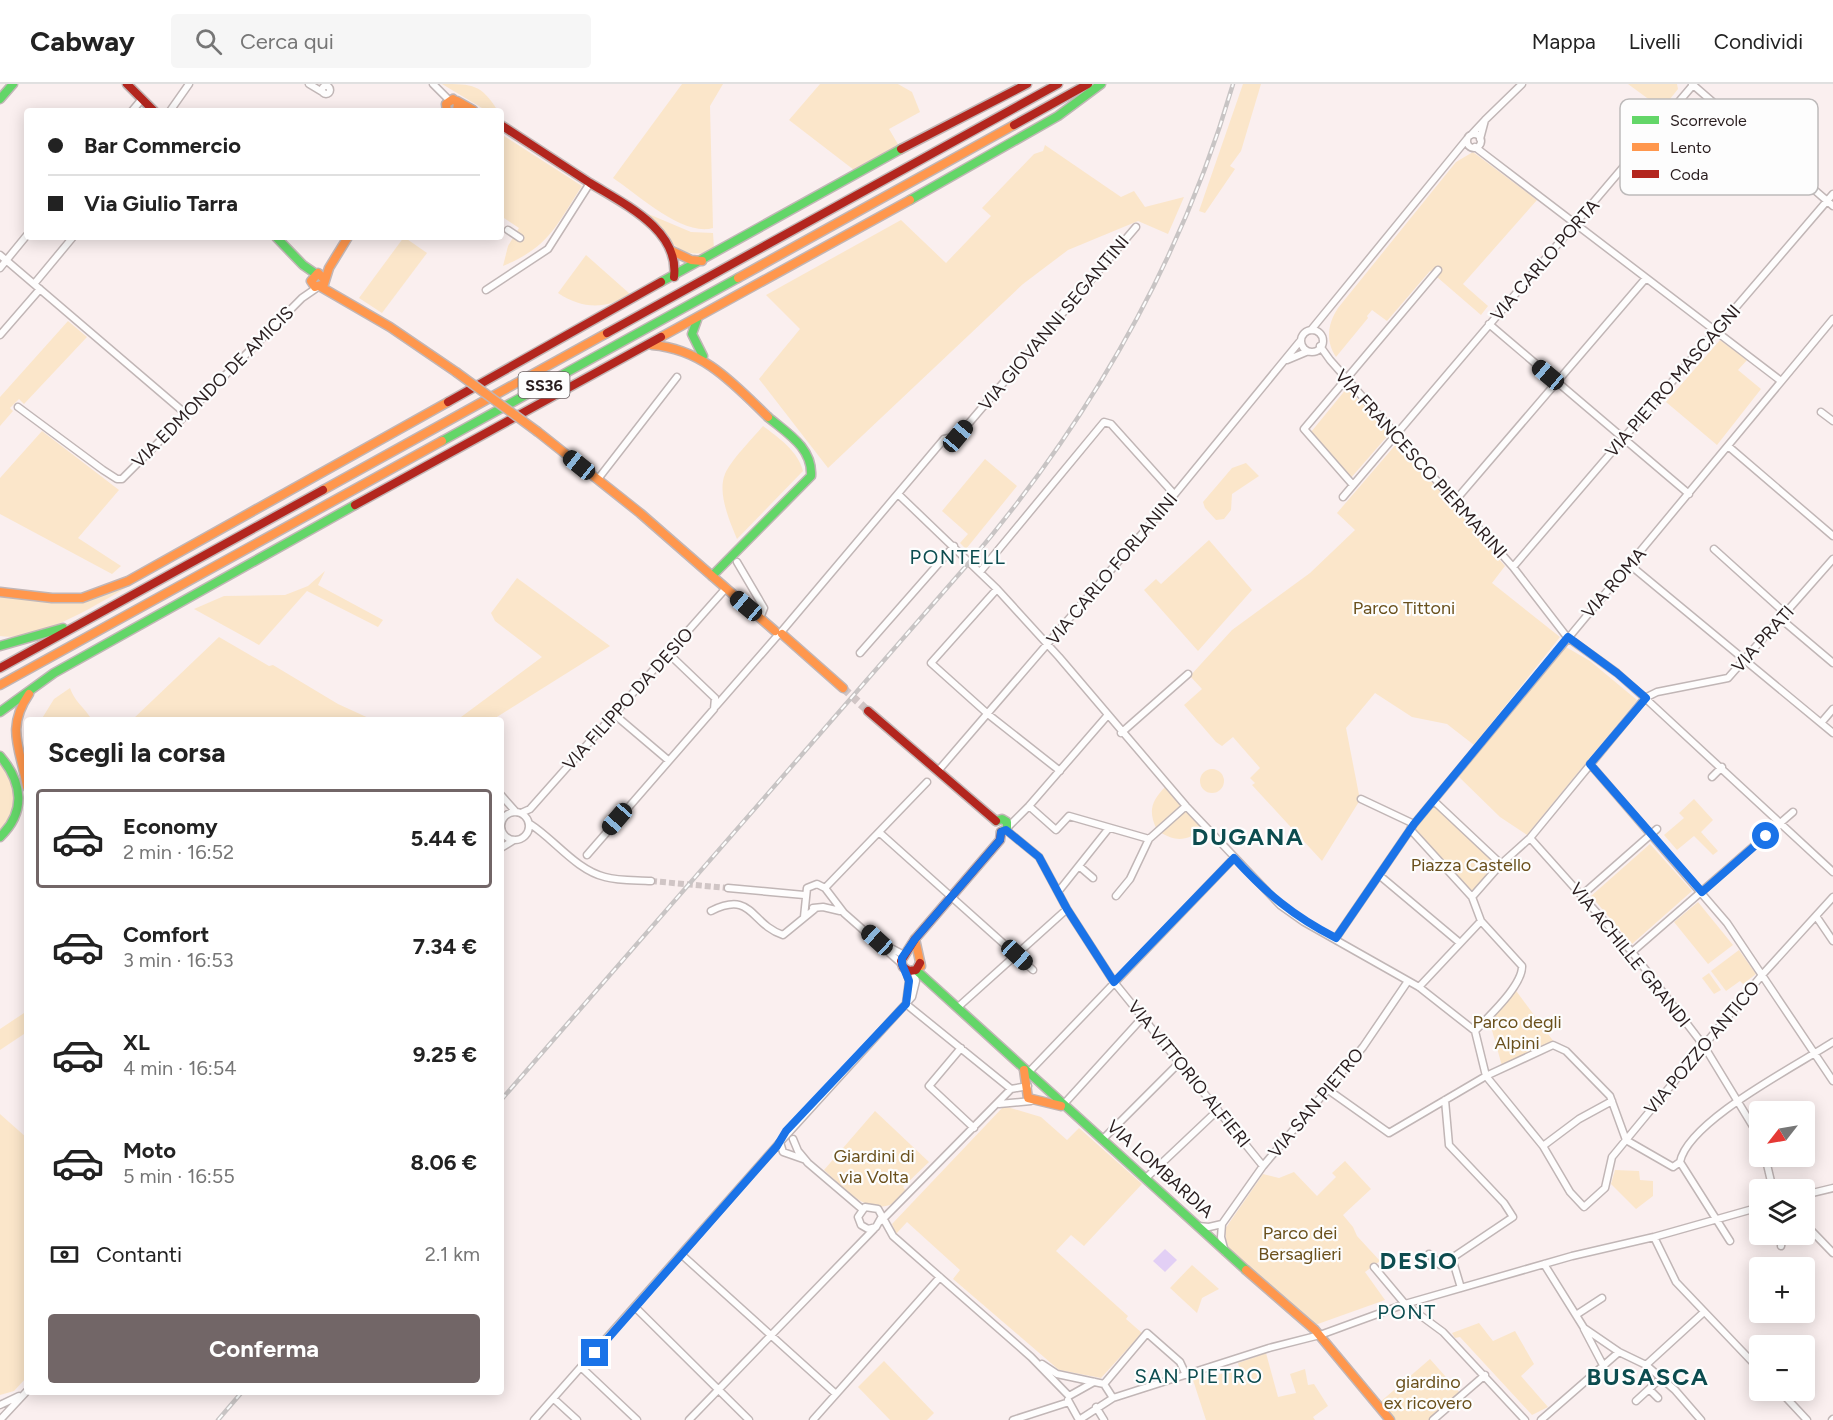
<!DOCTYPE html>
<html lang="it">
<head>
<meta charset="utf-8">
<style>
	body { margin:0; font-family:Figtree,sans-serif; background:#f6f6f6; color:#222; height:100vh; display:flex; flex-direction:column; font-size:22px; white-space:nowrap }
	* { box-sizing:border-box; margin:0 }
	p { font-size:20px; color:#767676 }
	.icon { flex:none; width:33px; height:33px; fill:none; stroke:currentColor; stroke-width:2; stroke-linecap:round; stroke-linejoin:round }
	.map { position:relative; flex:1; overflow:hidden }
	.side { position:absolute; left:24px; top:633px; width:480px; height:678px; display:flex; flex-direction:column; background:#fff; border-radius:6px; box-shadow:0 3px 15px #0003 }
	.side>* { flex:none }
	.banner { position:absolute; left:24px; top:24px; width:480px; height:132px; border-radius:6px; box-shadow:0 3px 15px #0003; display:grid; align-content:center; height:132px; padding:0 24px; background:#fff }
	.needle { width:39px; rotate:239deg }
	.fabs { position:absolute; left:1749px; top:1017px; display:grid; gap:12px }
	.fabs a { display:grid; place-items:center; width:66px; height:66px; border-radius:6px; background:#fff; box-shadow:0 3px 15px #0003; font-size:30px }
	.end { position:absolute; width:27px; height:27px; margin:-14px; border:8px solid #1a73e8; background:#fff; box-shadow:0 0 0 3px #fff }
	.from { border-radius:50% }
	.car { position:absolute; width:18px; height:36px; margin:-18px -9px; border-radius:8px; box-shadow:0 0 4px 2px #0007; background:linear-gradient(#222 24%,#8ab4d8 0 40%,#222 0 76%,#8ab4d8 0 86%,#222 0) }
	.banner b { display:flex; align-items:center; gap:21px; height:57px; font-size:22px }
	.banner b+b { border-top:2px solid #e0e0e0 }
	.banner i { width:15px; height:15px; background:#222 }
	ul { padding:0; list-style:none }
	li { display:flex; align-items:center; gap:18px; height:99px; margin:0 12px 9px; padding:0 12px; border:3px solid transparent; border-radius:6px }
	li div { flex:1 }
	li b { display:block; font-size:22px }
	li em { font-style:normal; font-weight:700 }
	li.current { border-color:#726667 }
	li>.icon { width:54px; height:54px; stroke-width:1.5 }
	h2 { padding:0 24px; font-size:27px; line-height:72px }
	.pay { display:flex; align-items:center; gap:15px; height:66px; padding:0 24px; font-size:22px }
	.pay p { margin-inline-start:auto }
	.button { display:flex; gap:12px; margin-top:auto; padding:12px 24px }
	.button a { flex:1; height:69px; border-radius:6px; background:#726667; color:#fff; font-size:24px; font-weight:700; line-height:69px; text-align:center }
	header { display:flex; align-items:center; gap:36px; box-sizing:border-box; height:84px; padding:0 30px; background:#fff; border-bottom:2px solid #e0e0e0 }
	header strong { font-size:28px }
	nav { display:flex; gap:33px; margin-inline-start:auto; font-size:21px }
	.search { width:420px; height:54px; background:#f6f6f6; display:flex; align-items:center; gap:15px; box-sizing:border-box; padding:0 21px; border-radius:6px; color:#767676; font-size:22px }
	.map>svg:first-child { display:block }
	.green { fill:#fbe6ca }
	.water { fill:#e2cff5 }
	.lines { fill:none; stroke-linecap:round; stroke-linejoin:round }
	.street-tunnel { stroke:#d0c5c5; stroke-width:6; stroke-dasharray:6 3; stroke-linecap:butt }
	.secondary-tunnel { stroke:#d0c5c5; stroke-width:8; stroke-dasharray:8 4; stroke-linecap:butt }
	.street-casing { stroke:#c1b6b6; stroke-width:9 }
	.fast-casing { stroke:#c1b6b6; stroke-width:11 }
	.slow-casing { stroke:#c1b6b6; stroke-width:11 }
	.jam-casing { stroke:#c1b6b6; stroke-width:11 }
	.street { stroke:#fefdfd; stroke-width:6 }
	.fast { stroke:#63d668; stroke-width:8 }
	.slow { stroke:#ff974d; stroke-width:8 }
	.jam { stroke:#b3261e; stroke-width:8 }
	.rail-casing { stroke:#c8c4c4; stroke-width:4.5 }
	.rail { stroke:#fdfdfd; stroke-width:2; stroke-dasharray:7; stroke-linecap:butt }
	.slow-bridge-casing { stroke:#c1b6b6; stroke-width:11; stroke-linecap:butt }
	.slow-bridge { stroke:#ff974d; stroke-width:8 }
	.route { stroke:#1a73e8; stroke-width:8 }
	.labels { text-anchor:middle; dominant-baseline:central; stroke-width:4.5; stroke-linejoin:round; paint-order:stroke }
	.shield { fill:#fdfdfd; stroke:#696061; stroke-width:1.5 }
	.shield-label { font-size:16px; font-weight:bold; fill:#291d1e }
	.street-label { font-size:18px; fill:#291d1e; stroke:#fdfdfd }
	.park-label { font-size:18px; fill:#6a501c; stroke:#fdfdfd }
	.neighbourhood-label { font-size:20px; letter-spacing:1.5px; fill:#0c4c4f; stroke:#fdfdfd }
	.district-label { font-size:24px; font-weight:bold; letter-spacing:1.5px; fill:#0c4c4f; stroke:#fdfdfd }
	.key { fill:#fdfdfd; stroke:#bdbaba; stroke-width:1.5 }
	.key-label { font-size:16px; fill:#291d1e }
</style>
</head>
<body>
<header>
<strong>Cabway</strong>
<div class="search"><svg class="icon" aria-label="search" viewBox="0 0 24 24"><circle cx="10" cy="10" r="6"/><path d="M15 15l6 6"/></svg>Cerca qui</div>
<nav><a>Mappa</a><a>Livelli</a><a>Condividi</a></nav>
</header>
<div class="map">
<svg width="1833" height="1336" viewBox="0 0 1833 1336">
	<rect width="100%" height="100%" fill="#faefef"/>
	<path class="green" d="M442,0C473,0 481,0 498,27H487Z
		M682,0H723L710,22L713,144C683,153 637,110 613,94Z
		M820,0H898L912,8L920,28L889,45L899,62L854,86L789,36Z
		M1243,0H1261L1241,67L1230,82L1235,85L1205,129L1199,127Z
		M1628,0H1677L1678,5L1662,25Z
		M501,50L582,102C556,142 549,163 503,182L508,162L519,144L501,132Z
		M1045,61L1121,113L1134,107L1145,123L1184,113L1168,150L1138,137L1068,166L1023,200L828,384L759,295L800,245L766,211L901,136L946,179L991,132L982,124L1034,70L1043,67Z
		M1473,68L1537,116L1463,200L1488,222L1481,231L1430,187L1387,237L1372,226L1367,232L1368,234L1336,273C1325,257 1328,239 1338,224L1456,78Z
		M646,129L691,148L713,149L714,165C681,181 665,151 646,129Z
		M404,153L427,169L382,229L359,214Z
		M586,171L630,210C606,226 582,225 558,209Z
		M68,237L87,253L24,320L19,315L10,324L13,327L0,342V313Z
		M1720,256L1747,276L1738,286L1761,305L1717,361L1666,318Z
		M1347,304L1390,349L1350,395L1311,348Z
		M763,342C779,354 798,367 803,387L737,455C730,438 717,409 725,390C731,376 752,355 763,342Z
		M42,347L119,406L78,454L121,482L112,490L0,430V394Z
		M1398,358L1505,482L1492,499L1560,553L1474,661L1447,640L1412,633L1375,609L1346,644L1360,716L1322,777L1252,701L1255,699L1250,694L1260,684L1233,653L1222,662L1216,658L1184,621L1202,605L1190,592L1232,546L1310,489L1355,446L1337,429Z
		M985,375L1017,402L966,465L960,459L968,450L942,427Z
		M1246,379L1259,392L1232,410L1231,426L1224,435L1216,436L1205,424L1203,418L1232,384Z
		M1209,456L1252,506L1198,567L1144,506L1156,495L1161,500Z
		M325,487L318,501L383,536L378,543L307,507L259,561L194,525L224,512L285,511L308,502Z
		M517,494L610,562L492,636H457L542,573L495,537L491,529Z
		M131,501C99,519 37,559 0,552V511L55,518Z
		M219,553L269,582L273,581L338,620L373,636H132Z
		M1566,563L1590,577L1637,616L1527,751L1500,733L1458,692Z
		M70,604C74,617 85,624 92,636H41L54,615Z
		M0,677C17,707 23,719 0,748Z
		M1200 697a12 12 0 1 1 24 0a12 12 0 1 1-24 0Z
		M1165,703L1181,722L1156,744C1148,726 1152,717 1165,703Z
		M1694,715L1713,736L1701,748L1718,767L1713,771L1694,752L1677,766L1664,751L1684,734L1679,729Z
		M1434,717L1501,780L1472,813L1410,745Z
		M1185,726L1203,745C1188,756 1177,759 1160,748Z
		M1650,760L1692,807L1632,860L1591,812Z
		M1698,818L1733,861L1708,880L1674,838Z
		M1739,866L1756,890L1743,900L1740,897L1726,907L1711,887Z
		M1709,889L1721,906L1714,910L1702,894Z
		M1514,904L1554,958L1502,982L1488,932Z
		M27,927V948L0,966V945Z
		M1004,1022L1041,1033L1067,1056L1079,1044L1142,1100L1084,1162L1071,1151L1056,1167L1128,1232L1126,1235L1142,1249L1101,1294L1059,1286L953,1195L960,1186L907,1138L896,1150L892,1140Z
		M875,1027L929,1078L903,1103L906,1107C902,1110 897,1117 892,1120C866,1132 841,1101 824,1086Z
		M0,1030L27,1054V1293L14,1307L0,1311Z
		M1345,1077L1371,1105L1343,1131L1353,1143L1357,1152L1380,1177L1365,1188L1385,1216L1315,1241L1230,1166L1226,1158L1225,1145L1263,1090L1279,1094L1294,1088L1317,1112L1336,1093L1332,1089Z
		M1615,1086L1639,1087L1640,1096L1653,1097V1112L1636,1125L1611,1100Z
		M1192,1181L1219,1205L1202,1214L1197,1229L1170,1204Z
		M1479,1239L1493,1257L1515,1247L1534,1280L1521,1292L1548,1323L1532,1331L1460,1253L1455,1254L1452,1249Z
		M1266,1269L1278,1313L1296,1309L1290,1290L1305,1285L1308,1301L1314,1300L1328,1322L1313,1333L1315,1336H1206L1193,1296L1240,1286L1238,1279Z
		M1430,1275L1461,1310L1429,1336H1394L1379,1319Z
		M884,1277L934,1329L927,1336H890L858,1303Z"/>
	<path class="water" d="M1165,1165L1177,1176L1165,1188L1153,1177Z"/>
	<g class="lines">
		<path class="street-tunnel" d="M651,797L728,804"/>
		<path class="secondary-tunnel" d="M843,604L868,627"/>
		<g class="street-casing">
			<path id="street" d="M309,0L324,9
				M433,0L449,16
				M1692,0L1833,122
				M322 6a4 4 0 1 1 8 0a4 4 0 1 1-8 0Z
				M132,27L142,15
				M170,27L189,0
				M1485,36L1522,0
				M1467 57a7 7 0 1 1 14 0a7 7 0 1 1-14 0Z
				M1471,51L1485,36L1480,55
				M1475,63L1781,297
				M508,146L520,154
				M0,171L186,330
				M0,184L27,151
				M34,200L73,153
				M486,206L548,165L590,99
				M1489,240L1689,410
				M1301 257a11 11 0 1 1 22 0a11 11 0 1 1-22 0Z
				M1311,246L1467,55
				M0,251L40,205
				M1320,262L1330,276L1513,483L1567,553L1617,589L1645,614L1833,788
				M1287,276L1306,268
				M18,323L103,386L117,395H122L302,214L318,203
				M1821,328L1833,337
				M1728,362L1833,452
				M598,395L677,293
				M1353,401L1304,345L1438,186
				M898,410L997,505L1059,573L1186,722L1280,821L1304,838L1419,903L1475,947L1486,992L1543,1062L1570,1108L1584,1123L1605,1104L1612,1073L1626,1056L1762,891L1833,813
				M1343,413L1693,1
				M1454,418L1646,194
				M1714,465L1785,529
				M737,478L764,524L760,534
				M1630,481L1833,649
				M1513,483L1833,110
				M980,488L1104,338L1111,340L1174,410
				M997,505L931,579L989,631L1060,687
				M1781,535L1833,579
				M782,547L944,355L958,352L1136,143
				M860,569L954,462
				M669,570L715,614
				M716,622L778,551
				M615,631L668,676
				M1821,639L1833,625
				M1121,649L1188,590
				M1590,680L1727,839L1833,997
				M938,687L1147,444L1301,256
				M1712,693L1722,683
				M501,711L516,728
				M1361,715L1414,740
				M1434,717L1501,780
				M1029,722L1056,746L1069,732L1149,755L1186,722
				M501 742a14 14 0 1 1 28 0a14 14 0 1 1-28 0Z
				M521,729L530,725L726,504
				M530,740C554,755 576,786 605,793C619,797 636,796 651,797
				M1008,743L1029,722L1107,632
				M1410,745L1472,813L1481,837L1522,882C1523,901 1488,933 1475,947
				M1006,746L1039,773L1067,825L1114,898L1263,1082
				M880,749L1033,886
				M1530,754L1632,868L1704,962L1760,1054
				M501,764L514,756
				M587,771L714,625L715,614
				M1079,782L1093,794
				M1379,791L1460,859
				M728,804L804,811
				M825,804L927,698
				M825,804L844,829L902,880
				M1058,808L1109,744
				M1582,811L1657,745
				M1116,812L1130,795L1149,755
				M1472,813L1501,780L1530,754L1645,614L1657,608L1728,594L1833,475
				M813,824L823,823L840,827
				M711,827C753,806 750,840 783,851L816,824
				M1816,832L1833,857
				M804,833L807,804L817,800L825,804
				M1336,854L1414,740L1833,235
				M885,861L904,871
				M1632,868L1793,728
				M1419,903L1481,837
				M906,919L909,897L906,886
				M906,920L1011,1005
				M957,924L1067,825
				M961,964L929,1002L974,1044
				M1028,989L1234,774
				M1327,1005L1389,1049L1486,992L1553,961L1566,967L1610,1012L1626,1056L1673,1083L1680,1078
				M1445,1016L1449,1061L1504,1119L1513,1133L1452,1174L1461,1204
				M999,1020L1031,1017
				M1063,1021L1143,933
				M793,1055L798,1067L808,1079L862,1125
				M1103,1055L1180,978
				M782,1056L912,913L916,897L914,887
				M780,1058L783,1068L803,1075
				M1543,1062L1579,1035L1612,1017
				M1765,1072L1773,1106
				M1680,1078C1688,1037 1796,982 1833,958
				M1680,1078L1730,1157
				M1146,1094L1218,1026
				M1804,1111L1833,1104
				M881,1134L876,1143L868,1145L861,1141L858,1133L865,1123L878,1125L893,1152L1031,1273L1069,1312
				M881,1137L1011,1005L1028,1002
				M1804,1139L1833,1169
				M1198,1142L1209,1143L1222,1140
				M1654,1153L1676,1198L1760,1286
				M1781,1162L1783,1150
				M1225,1168L1221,1153L1222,1140L1263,1082L1363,963L1408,897
				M1429,1170L1440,1181L1452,1174
				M682,1171L836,1310
				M1544,1180L1584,1244L1619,1268L1646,1281L1675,1306L1701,1336
				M1374,1183L1405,1220L1443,1248L1525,1336
				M635,1223L749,1336
				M1576,1231L1602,1214
				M1584,1245L1604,1283
				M1042,1280L1057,1290L1104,1300L1113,1314
				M1646,1281L1704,1228
				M582,1284L637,1336
				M1104,1300L1147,1249L1180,1278L1186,1291
				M1649,1305L1658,1314
				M1779,1306L1807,1336
				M1069,1312L1094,1298
				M554,1315L577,1336
				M1068,1316L1079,1336
				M1636,1317L1661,1294
				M0,1321L19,1312
				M1096,1323L1104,1336
				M0,1336L27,1307
				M534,1336L780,1058
				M689,1336L874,1145
				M813,1336L940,1193
				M1013,1336L1069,1318
				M1079,1336L1113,1314L1269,1264L1320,1251L1405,1220L1572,1172L1654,1153L1760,1123
				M1433,1336L1485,1291
				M1541,1336L1619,1268
				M1832,1336L1833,1335"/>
		</g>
		<g class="fast-casing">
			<path id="fast" d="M0,15L13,0
				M910,116L1058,32L1101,0
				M276,153L303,181L316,190
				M661,198L901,65
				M697,236L692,250L703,272
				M442,357L738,194
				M712,492L811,392C813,364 787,349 768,333
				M0,562L63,544
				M0,628L54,589L355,421
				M0,672C23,699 26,728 0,753
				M996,737L1002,735L1007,738V745L1001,748
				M916,886L1246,1186"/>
		</g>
		<g class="slow-casing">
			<path id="slow" d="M457,17L473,26L466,27
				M447,27L446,20L453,15L458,19L457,27
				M672,167L691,176L702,177
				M738,194L1014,41
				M325,196L318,189L311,197L315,203L324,200L329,184L348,153
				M321,203L390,243L456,288
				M661,253L910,116
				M652,261C703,265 733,299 768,333
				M538,348L640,429L775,547
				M323,406L607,249
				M0,508L52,514H82L128,497L448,318
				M782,550L843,604
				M0,601L442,357
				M27,703C21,665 5,645 29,610
				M915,855L921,882
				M1024,986L1028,1014L1061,1022
				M1246,1186L1315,1246L1390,1336"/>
		</g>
		<g class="jam-casing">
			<path id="jam" d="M127,0L154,27
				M501,41L590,99
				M1014,41L1088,0
				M901,65L1027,0
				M590,99C624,120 680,146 674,193
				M607,249L1058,0
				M448,318L661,198
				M355,421L661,253
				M0,584L323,406
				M868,627L996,737
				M920,879L916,886L909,887L903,883L901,877L915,855L1000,756L1001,748"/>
		</g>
		<use href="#street" class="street"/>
		<use href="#fast" class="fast"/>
		<use href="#slow" class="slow"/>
		<use href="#jam" class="jam"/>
		<g class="rail-casing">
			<path id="rail" d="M501,1016L967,481C1088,339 1181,179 1233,0
				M218,1336L242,1308"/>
		</g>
		<use href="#rail" class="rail"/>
		<g class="slow-bridge-casing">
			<path id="slow-bridge" d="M456,288L538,348"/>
		</g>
		<use href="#slow-bridge" class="slow-bridge"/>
	</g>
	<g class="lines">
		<path class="route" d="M595,1269L777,1062L786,1047L906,920L909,897L902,880V874L915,855L1000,756L1001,748L1006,746L1039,773L1067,825L1114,898L1234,774C1266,809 1293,832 1336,854L1414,740L1568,553L1617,589L1646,614L1590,680L1702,808L1766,752"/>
	</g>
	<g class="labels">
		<rect class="shield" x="518.5" y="288" width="51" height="26" rx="4.5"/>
		<g class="shield-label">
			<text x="544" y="301">SS36</text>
		</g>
		<g class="street-label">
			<text transform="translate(1545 176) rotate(-49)">VIA CARLO PORTA</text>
			<text transform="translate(1054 239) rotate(-50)">VIA GIOVANNI SEGANTINI</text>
			<text transform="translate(1673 297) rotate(-49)">VIA PIETRO MASCAGNI</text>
			<text transform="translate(213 303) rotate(-45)">VIA EDMONDO DE AMICIS</text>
			<text transform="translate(1421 380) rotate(48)">VIA FRANCESCO PIERMARINI</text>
			<text transform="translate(1112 485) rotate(-50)">VIA CARLO FORLANINI</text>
			<text transform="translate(1614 499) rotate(-49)">VIA ROMA</text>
			<text transform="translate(1763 555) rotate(-48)">VIA PRATI</text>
			<text transform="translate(628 615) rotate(-48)">VIA FILIPPO DA DESIO</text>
			<text transform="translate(1630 871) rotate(51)">VIA ACHILLE GRANDI</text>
			<text transform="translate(1702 964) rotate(-50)">VIA POZZO ANTICO</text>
			<text transform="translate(1189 990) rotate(51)">VIA VITTORIO ALFIERI</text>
			<text transform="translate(1316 1019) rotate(-50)">VIA SAN PIETRO</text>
			<text transform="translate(1160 1085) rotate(42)">VIA LOMBARDIA</text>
		</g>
		<g class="park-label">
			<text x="1404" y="524">Parco Tittoni</text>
			<text x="1471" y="781">Piazza Castello</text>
			<text x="1517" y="938">Parco degli<tspan x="1517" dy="21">Alpini</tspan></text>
			<text x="874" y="1072">Giardini di<tspan x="874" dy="21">via Volta</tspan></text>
			<text x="1300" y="1149">Parco dei<tspan x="1300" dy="21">Bersaglieri</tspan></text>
			<text x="1428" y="1298">giardino<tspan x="1428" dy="21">ex ricovero</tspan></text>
		</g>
		<g class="neighbourhood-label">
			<text x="958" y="473">PONTELL</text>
			<text x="1407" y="1228">PONT</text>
			<text x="1199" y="1292">SAN PIETRO</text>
		</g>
		<g class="district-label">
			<text x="1248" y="752">DUGANA</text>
			<text x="1419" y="1176">DESIO</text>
			<text x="1648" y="1292">BUSASCA</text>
		</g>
	</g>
	<rect x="1620" y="15" width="198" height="96" rx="9" class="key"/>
	<rect x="1632" y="32" width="27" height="8" fill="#63d668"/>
	<rect x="1632" y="59" width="27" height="8" fill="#ff974d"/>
	<rect x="1632" y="86" width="27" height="8" fill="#b3261e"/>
	<g class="key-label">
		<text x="1670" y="42">Scorrevole</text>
		<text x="1670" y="69">Lento</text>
		<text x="1670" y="96">Coda</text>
	</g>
</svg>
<div class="fabs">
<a><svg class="needle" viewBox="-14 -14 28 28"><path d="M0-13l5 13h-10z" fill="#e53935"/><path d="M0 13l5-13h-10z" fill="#767676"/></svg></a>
<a><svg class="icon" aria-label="layers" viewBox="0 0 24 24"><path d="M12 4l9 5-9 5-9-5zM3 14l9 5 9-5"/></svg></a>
<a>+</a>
<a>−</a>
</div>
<i class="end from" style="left:1766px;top:752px"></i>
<i class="end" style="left:595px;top:1269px"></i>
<i class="car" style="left:1548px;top:291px;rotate:310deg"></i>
<i class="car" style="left:958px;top:352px;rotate:40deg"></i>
<i class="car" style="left:579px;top:381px;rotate:309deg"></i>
<i class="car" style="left:746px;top:522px;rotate:310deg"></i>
<i class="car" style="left:617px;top:735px;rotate:221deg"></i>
<i class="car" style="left:877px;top:856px;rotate:312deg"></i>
<i class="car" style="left:1017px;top:871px;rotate:133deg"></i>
<div class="banner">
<b><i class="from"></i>Bar Commercio</b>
<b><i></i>Via Giulio Tarra</b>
</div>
<section class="side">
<h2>Scegli la corsa</h2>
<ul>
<li class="current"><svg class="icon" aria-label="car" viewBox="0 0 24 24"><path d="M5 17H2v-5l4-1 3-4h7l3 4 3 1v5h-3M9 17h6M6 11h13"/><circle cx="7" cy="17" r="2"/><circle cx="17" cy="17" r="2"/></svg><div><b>Economy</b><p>2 min · 16:52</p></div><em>5.44 €</em></li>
<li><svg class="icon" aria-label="car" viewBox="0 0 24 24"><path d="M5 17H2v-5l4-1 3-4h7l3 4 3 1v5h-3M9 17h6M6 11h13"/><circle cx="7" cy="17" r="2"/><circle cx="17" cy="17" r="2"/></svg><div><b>Comfort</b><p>3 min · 16:53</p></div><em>7.34 €</em></li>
<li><svg class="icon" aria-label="car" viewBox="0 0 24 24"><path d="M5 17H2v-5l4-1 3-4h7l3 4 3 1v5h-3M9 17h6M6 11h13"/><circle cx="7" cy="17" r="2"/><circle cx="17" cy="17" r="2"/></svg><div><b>XL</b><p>4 min · 16:54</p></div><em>9.25 €</em></li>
<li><svg class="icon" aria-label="car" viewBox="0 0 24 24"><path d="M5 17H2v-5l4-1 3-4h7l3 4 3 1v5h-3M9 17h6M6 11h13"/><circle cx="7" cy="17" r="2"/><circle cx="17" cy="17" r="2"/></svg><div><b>Moto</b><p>5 min · 16:55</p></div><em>8.06 €</em></li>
</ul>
<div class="pay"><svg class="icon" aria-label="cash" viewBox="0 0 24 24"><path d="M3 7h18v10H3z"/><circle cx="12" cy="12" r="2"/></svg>Contanti<p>2.1 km</p></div>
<div class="button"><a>Conferma</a></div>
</section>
</div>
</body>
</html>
